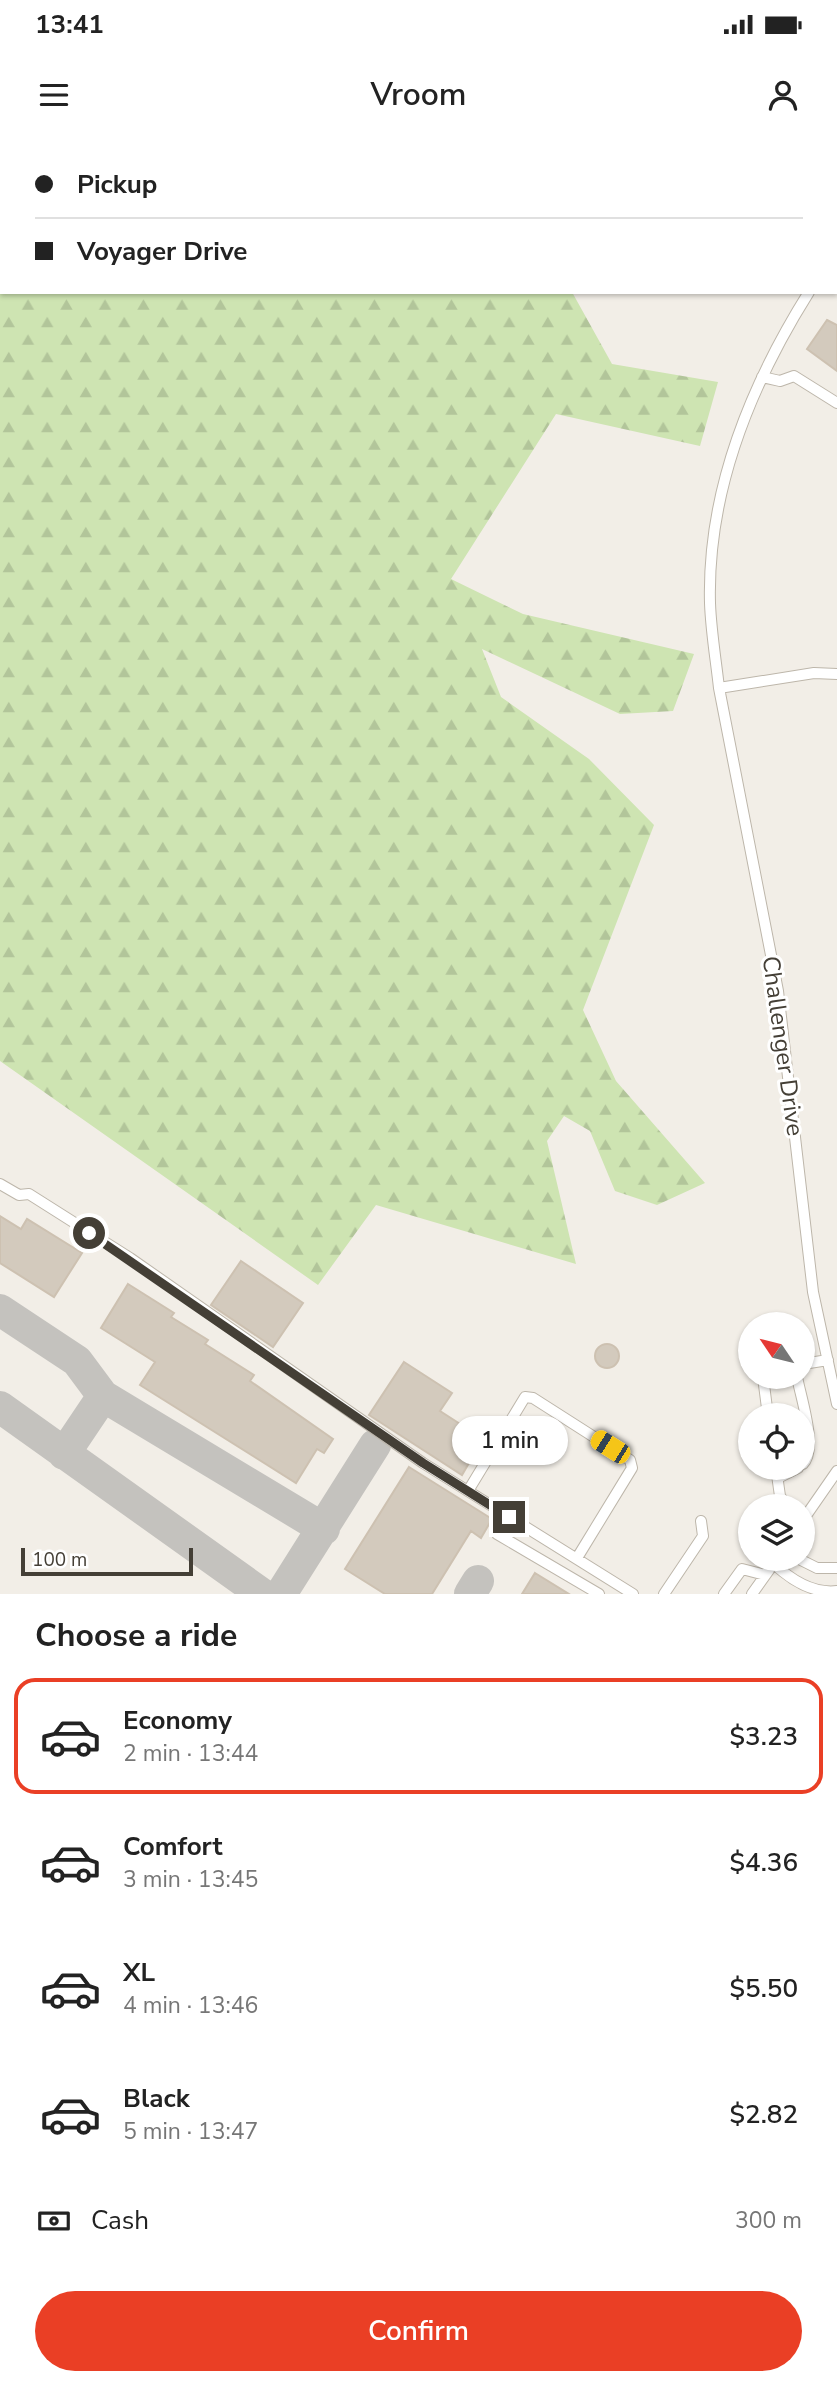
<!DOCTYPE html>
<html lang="en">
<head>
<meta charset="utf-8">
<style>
	body { margin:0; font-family:"Nunito Sans",sans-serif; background:#f2f2f2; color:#222; height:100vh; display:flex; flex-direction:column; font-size:26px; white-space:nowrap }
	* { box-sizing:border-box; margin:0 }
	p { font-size:23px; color:#767676 }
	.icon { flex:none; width:38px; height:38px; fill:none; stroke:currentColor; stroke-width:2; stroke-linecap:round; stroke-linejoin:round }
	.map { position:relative; height:1454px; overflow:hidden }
	.details { display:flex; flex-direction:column; background:#fff; flex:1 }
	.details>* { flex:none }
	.banner { position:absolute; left:0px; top:0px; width:838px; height:154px; box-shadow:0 2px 5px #0004; display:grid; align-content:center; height:154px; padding:0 35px; background:#fff }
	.needle { width:46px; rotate:305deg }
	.fabs { position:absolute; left:738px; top:1172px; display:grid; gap:14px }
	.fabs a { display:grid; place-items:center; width:77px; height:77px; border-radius:50%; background:#fff; box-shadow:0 2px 5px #0004; font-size:35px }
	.scale { position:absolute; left:21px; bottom:18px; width:172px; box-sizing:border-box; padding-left:7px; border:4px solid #443f36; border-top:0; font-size:19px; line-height:24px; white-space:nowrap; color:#443f36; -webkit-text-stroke:5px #fff; paint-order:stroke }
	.end { position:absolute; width:32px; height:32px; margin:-16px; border:9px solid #443f36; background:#fff; box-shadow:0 0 0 4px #fff }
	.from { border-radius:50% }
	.bubble { position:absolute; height:49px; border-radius:24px; background:#fff; box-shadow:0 2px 5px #0004; font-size:23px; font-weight:600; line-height:49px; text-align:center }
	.car { position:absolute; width:21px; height:42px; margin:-21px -10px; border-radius:9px; box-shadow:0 0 5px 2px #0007; background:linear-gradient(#f5c518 24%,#345 0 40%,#f5c518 0 76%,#345 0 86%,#f5c518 0) }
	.banner b { display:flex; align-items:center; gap:24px; height:66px; font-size:26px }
	.banner b+b { border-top:2px solid #e0e0e0 }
	.banner i { width:18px; height:18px; background:#222 }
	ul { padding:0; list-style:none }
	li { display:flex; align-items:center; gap:21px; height:116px; margin:0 14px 10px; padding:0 21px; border:4px solid transparent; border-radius:21px }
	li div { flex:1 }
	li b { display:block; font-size:26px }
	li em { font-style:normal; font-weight:600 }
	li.current { border-color:#ea3f25 }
	li>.icon { width:63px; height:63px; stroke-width:1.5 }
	h2 { padding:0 35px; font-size:32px; line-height:84px }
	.pay { display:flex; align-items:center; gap:18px; height:77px; padding:0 35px; font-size:26px }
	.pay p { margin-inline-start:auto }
	.primary-button { display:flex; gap:14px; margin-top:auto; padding:14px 35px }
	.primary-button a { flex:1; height:80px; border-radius:42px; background:#ea3f25; color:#fff; font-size:28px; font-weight:600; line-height:80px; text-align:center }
	.status { display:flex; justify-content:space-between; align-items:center; height:49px; padding:0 35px; background:#fff; direction:ltr }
	.status svg { height:19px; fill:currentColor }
	header { display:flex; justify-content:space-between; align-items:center; height:91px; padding:0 35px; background:#fff; font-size:32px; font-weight:600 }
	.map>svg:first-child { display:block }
	.forest { fill:url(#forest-firs) }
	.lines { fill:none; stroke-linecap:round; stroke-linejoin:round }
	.taxiway { stroke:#c4c2be; stroke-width:32 }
	.building { fill:#d3cabd; stroke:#cdc1b1; stroke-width:2 }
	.minor-casing { stroke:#bdb6aa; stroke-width:12 }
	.major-casing { stroke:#dbb76c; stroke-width:16 }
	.minor { stroke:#fff; stroke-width:10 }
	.major { stroke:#f7db9b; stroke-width:14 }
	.route { stroke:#443f36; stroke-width:9 }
	.labels { text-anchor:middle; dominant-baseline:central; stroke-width:6; stroke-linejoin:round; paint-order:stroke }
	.street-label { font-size:24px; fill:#443f36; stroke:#fff }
</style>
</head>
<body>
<div class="status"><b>13:41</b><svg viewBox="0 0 49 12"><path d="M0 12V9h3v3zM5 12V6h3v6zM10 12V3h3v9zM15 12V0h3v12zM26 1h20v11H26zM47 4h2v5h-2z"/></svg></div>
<header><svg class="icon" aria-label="menu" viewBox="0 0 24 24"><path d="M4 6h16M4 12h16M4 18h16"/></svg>Vroom<svg class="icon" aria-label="person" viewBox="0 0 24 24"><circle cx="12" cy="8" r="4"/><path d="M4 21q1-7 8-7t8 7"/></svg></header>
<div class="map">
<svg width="837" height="1454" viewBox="0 0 837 1454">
	<defs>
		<pattern id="forest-firs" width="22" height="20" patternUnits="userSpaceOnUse" patternTransform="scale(1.75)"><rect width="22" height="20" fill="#cee4b2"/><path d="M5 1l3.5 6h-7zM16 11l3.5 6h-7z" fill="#b2c59a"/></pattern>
	</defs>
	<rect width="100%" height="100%" fill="#f2eee7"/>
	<path class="forest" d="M0,0L89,2H2V152H572L612,224L718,242L700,306L556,274L451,439L523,474L694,514L673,571L620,574L482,509L501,557L589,619L654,685L583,870L616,941L705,1043L657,1065L615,1051L590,991L564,976L547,1001L576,1124L376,1065L318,1145L0,921Z
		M101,0H404L407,2H98Z"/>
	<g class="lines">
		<path class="taxiway" d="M0,1170L77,1221L103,1256L64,1314
			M103,1256L324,1389
			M0,1267L262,1454
			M281,1454L375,1305
			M470,1454L478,1441"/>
	</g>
	<path class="building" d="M827,180L837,185V231L807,209Z
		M0,1076L21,1089L27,1079L82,1113L54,1157L0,1123Z
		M241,1121L303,1163L273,1207L211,1165Z
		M128,1144L174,1173L171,1177L208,1200L205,1204L254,1235L250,1241L333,1299L324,1313L317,1309L296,1343L140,1245L155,1222L101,1188Z
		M595 1216a12 12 0 1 1 24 0a12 12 0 1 1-24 0Z
		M404,1222L452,1253L440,1271L488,1302L477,1319L473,1316L462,1335L369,1275Z
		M409,1327L492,1379L481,1398L471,1391L432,1454H385L345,1429Z
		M535,1433L569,1454H522Z"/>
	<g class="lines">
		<g class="minor-casing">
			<path id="minor" d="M836,111L837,110
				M809,152C750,246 707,351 710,463C711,492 716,520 719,548L814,533L837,534
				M762,237L780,241L794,236L837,263
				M719,548L778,851L813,1152L837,1264
				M0,1044L19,1055L29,1054L130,1118L423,1323L633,1454
				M803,1224L828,1220
				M763,1237L768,1276
				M797,1237C801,1258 818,1309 803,1324
				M776,1328L780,1356L787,1367
				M778,1338L798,1328
				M468,1351L525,1257L533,1258L630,1320L632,1328L577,1418
				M803,1380L837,1331
				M497,1394L599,1454
				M799,1419L817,1428H837
				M773,1423C791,1440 812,1454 837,1451
				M664,1454L703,1396L701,1381
				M724,1454L742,1429L765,1435
				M752,1454L769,1430"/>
		</g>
		<g class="major-casing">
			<path id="major" d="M624,0L626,2
				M659,0L662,2
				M836,123L837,124
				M836,145L837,146"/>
		</g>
		<use href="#minor" class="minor"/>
		<use href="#major" class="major"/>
	</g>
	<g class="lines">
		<path class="route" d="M89,1093L423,1323L509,1377"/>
	</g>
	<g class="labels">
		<g class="street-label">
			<text transform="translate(783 906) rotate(82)">Challenger Drive</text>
		</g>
	</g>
</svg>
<div class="fabs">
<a><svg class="needle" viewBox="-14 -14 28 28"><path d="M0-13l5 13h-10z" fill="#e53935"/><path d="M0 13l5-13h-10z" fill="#767676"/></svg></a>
<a><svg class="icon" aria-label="locate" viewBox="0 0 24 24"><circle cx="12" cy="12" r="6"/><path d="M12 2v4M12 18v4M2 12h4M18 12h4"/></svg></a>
<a><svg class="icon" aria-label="layers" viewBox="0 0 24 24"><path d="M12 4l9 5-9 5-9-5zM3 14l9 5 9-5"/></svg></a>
</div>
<div class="scale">100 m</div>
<i class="end from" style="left:89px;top:1093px"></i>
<i class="end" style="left:509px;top:1377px"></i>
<div class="bubble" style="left:452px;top:1276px;width:116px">1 min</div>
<i class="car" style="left:610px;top:1307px;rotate:302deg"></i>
<div class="banner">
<b><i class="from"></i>Pickup</b>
<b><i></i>Voyager Drive</b>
</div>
</div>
<section class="details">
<h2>Choose a ride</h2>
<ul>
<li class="current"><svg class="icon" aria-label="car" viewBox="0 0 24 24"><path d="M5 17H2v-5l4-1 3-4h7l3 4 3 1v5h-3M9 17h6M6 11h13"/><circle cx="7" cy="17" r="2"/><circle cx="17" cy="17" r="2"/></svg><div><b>Economy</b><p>2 min · 13:44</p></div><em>$3.23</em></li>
<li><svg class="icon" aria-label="car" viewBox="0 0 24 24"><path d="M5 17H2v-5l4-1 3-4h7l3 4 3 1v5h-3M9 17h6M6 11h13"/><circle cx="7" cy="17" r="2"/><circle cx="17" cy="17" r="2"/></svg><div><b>Comfort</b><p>3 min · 13:45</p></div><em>$4.36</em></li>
<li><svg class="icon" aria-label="car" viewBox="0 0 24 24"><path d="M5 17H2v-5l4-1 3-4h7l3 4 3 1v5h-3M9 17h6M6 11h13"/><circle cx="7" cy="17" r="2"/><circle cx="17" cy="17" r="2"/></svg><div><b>XL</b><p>4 min · 13:46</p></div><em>$5.50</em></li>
<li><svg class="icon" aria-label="car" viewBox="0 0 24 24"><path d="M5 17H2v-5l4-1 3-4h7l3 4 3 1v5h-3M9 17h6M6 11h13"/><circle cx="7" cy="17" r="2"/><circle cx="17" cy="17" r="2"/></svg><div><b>Black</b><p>5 min · 13:47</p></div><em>$2.82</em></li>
</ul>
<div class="pay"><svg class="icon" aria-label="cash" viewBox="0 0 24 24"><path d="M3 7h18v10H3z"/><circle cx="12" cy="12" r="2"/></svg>Cash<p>300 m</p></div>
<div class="primary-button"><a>Confirm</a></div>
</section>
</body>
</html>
